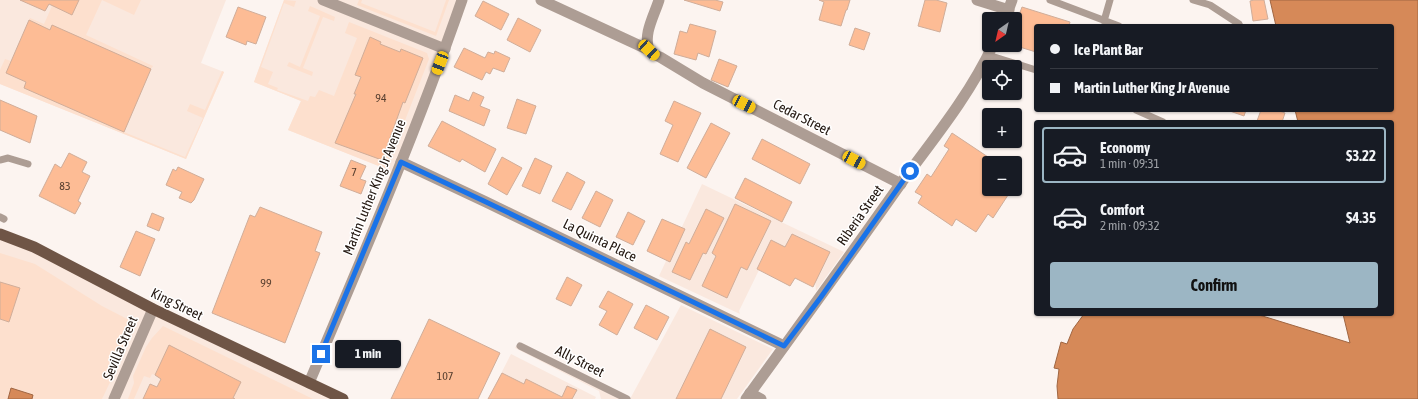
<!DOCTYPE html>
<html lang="en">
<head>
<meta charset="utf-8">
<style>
	body { margin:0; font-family:"Asap Condensed",sans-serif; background:#242831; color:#f1f3f6; height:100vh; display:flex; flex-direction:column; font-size:15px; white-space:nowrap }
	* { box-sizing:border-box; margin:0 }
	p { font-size:13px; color:#9ea1a6 }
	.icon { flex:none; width:22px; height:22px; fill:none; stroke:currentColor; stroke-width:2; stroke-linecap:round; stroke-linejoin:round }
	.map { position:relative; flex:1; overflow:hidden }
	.side { position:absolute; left:1034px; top:120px; width:360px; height:196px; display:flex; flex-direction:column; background:#171b24; border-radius:4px; box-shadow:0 1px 3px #0004 }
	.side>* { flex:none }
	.hud { position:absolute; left:1034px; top:24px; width:360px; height:88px; border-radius:4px; box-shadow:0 1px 3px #0004; display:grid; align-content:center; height:88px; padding:0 16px; background:#171b24 }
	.needle { width:26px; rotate:214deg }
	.fabs { position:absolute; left:982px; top:12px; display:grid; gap:8px }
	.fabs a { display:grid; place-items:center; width:40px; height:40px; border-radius:4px; background:#171b24; box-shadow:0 1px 3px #0004; font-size:20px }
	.end { position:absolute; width:18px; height:18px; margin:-9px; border:5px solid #1a73e8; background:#fff; box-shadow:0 0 0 2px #fff }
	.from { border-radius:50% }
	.bubble { position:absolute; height:28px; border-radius:4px; background:#171b24; box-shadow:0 1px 3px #0004; font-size:13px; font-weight:700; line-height:28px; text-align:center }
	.car { position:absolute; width:12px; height:24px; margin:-12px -6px; border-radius:5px; box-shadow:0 0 3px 1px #0007; background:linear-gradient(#f5c518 24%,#345 0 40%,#f5c518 0 76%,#345 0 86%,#f5c518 0) }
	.hud b { display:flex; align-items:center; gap:14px; height:38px; font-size:15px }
	.hud b+b { border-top:1px solid #363941 }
	.hud i { width:10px; height:10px; background:#f1f3f6 }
	ul { padding:7px 0 0; list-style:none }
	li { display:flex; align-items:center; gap:12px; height:56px; margin:0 8px 6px; padding:0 8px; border:2px solid transparent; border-radius:4px }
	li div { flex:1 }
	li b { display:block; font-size:15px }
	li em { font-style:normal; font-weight:700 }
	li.on { border-color:#9cb6c4 }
	li>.icon { width:36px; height:36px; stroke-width:1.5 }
	.cta { display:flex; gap:8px; margin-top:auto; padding:8px 16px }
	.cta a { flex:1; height:46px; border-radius:4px; background:#9cb6c4; color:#111; font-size:16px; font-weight:700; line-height:46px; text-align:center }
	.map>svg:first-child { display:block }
	.built { fill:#fae8de }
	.green { fill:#fde0ce }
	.water { fill:#d68958; stroke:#a06642 }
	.building { fill:#fdbc95; stroke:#d0ad99 }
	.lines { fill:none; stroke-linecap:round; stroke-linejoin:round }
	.service { stroke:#ad9d94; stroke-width:7 }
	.minor { stroke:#ad9d94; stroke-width:11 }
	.tertiary { stroke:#ad9d94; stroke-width:11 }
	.primary { stroke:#6f5546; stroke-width:11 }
	.route { stroke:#1a73e8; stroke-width:5 }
	.labels { text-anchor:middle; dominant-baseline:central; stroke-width:3; stroke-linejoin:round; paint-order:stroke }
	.number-label { font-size:12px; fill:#594030 }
	.street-label { font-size:14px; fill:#22160f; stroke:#fff }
</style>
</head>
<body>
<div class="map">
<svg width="1418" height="399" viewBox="0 0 1418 399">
	<rect width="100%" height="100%" fill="#fcf4f0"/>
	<path class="built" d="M0,0H226L201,63L224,72L186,159L0,84Z
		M284,0H462L397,173L288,130L301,101L254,82Z
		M702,184L844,252L816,291L815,280L769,267L759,270L739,311L740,314L659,276Z
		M0,234L343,399H0Z
		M681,305L773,349L737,399H630Z
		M516,346L623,399H601L599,391L515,348Z
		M511,354L596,397L595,399H488Z"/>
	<path class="green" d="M79,0H141L134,15L102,0L86,35L153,66L151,69L52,26L50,30L29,20L30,18L44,24L52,6L72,15Z
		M284,0L296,1L294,7L284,3L261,67L273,72L268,84L278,88L277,90L308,101L310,96L315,97L319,90L334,96L357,38L345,33L349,22L427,53L429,59L386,169L288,130L301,101L254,82Z
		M359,0H362L361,3L435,32L446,0H449L436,36L357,5Z
		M310,6L335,17L334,21L323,17L303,68L313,72L312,76L287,66L289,62L300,67L320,16L308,11Z
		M5,59L11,61L6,73L26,82L24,88L124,132L185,157L203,118L187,111L190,104L205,110L222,71L224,72L186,159L0,84V70Z
		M0,253L35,264L102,306L135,323L117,365C112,365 109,368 108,373L112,378L102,399H0V319L9,322L20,288L0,282Z
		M163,326L313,399H235L233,398L241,382L169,345L155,375L152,374L150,378L144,376L134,399H128L134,383L133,376L146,347L152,338Z"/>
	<path class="water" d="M1270,0H1418V399H1058L1057,386L1059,369L1054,368L1061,342L1067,344L1073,329L1084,314H1256L1350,343L1343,314H1392V122H1298L1295,110H1392V26H1276Z
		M11,388L33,395L32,399H8Z"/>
	<path class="building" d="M20,0H79L72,15L49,4L45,11Z
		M684,0H715L723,2L720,11Z
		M819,0H850L847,10H846L841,26L819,20L824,2Z
		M925,0H936L947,3L940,32L918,26Z
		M1254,0H1264L1268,19L1253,21L1250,1Z
		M483,1L509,14L501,30L475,16Z
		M238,7L266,17L256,44L247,41L246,45L226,37Z
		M1022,7L1070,22L1069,26H1036V52L1013,45H1015V26Z
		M518,18L541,30L530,52L507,40Z
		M29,20L50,30L52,25L151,69L124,132L24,88L26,82L6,73Z
		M690,24L716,31L709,57L698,53L696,60L674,54L680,31L687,33Z
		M855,28L870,33L864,50L849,45Z
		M370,37L381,42L380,44L400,52L401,49L423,58L405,103L403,102L382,160L335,143L356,94H354L361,77L355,75Z
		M464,48L485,58L488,52L494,54L495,51L510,58L504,72L493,68L490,74L486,72L482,80L454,67Z
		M719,59L737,66L728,87L711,80Z
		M473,92L484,97L480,106L490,110L484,126L449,111L455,95L469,101Z
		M517,99L536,106L526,134L507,128Z
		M0,100L37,116L30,143L0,130Z
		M674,101L701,113L678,162L660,154L673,125L665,121Z
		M1227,110H1246L1244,116Z
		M1261,110H1277L1285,113L1282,122H1261L1257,121Z
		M442,121L496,149L485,172L462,159L460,162L428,146Z
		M711,123L730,133L706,178L687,168Z
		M952,133L997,163H989V189H1012L993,218L988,214L976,232L956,219L952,226L918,203L922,196L915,192L927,174L931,177L949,149L944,146Z
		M762,139L810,164L800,184L752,159Z
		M69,153L87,162L82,172L90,176L78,201L81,203L75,214L39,196L55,164L61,168Z
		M502,157L522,168L507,195L488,184Z
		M535,158L552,166L540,194L522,186Z
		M351,160L366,166L360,179L366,181L361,194L340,186Z
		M178,167L204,179L194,200L191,203L179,198L182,192L166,185L173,169L176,171Z
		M567,172L585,182L571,210L552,201Z
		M1015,175L1020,178L1015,185Z
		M745,178L792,202L782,222L735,198Z
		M596,191L613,200L600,227L582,218Z
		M735,204L771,221L747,270L741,267L727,298L702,286L716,256L712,253Z
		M260,207L322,232L315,251L320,253L285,343L212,313L250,215L255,217Z
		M706,209L724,218L706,254L703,253L690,280L672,272L686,242L689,244Z
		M628,212L645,221L633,245L616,237Z
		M152,213L164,218L159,231L147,226Z
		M662,219L685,229L670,262L647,251Z
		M136,231L155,239L140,276L120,267Z
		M792,234L830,252L813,287L795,278L790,286L757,269L771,240L785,247Z
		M567,277L582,285L571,306L556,299Z
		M0,282L20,288L9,322L0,319Z
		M608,291L633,304L617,335L599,325L607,311L599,307Z
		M646,305L669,317L657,340L634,328Z
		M429,319L500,353L478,399H391Z
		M710,329L746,347L721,399H676Z
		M169,345L241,382L233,398L235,399H143L150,384L157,387L161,379L155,375Z
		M502,373L524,384L526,379L562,397L567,386L577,390L572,399H488Z"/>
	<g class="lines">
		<path class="service" d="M1050,0L1119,26
			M1193,0L1210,5L1239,24L1240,26
			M1104,21L1110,0
			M988,55L1036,70
			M1136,110L1163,122
			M0,160L8,158L28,164
			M0,217L4,219
			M520,346L627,399"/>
		<path class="minor" d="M323,0L445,49
			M541,0L649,50L655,55L660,57L703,83L901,184
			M977,0L1009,10
			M649,50C643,34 654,16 659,0
			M401,162L486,202L784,346
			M750,393L761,399
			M114,399L153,309"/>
		<path class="tertiary" d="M1005,19L1012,0
			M309,383C363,256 417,130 462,0
			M746,399C799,326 852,253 904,179C936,136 970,94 993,45"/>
		<path class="primary" d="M0,234L34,247L153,309L343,399"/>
	</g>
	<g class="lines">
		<path class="route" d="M321,354L401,162L486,202L784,346L821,297L910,171"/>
	</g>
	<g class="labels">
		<g class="number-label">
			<text x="381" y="98">94</text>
			<text x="354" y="172">7</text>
			<text x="65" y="186">83</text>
			<text x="266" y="283">99</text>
			<text x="445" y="376">107</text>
		</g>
		<g class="street-label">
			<text transform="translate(802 117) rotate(27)">Cedar Street</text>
			<text transform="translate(374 187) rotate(-68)">Martin Luther King Jr Avenue</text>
			<text transform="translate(860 215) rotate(-55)">Riberia Street</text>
			<text transform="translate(600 240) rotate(26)">La Quinta Place</text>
			<text transform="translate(177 304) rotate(26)">King Street</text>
			<text transform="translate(120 348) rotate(-67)">Sevilla Street</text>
			<text transform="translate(580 361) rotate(27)">Ally Street</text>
		</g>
	</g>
</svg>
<div class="fabs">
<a><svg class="needle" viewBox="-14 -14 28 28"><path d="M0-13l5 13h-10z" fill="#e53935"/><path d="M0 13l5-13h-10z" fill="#9ea1a6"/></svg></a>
<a><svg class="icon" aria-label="locate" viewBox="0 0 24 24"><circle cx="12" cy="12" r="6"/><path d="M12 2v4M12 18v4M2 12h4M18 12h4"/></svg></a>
<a>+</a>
<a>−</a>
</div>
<i class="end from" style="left:910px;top:171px"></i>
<i class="end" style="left:321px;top:354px"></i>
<div class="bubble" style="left:335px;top:340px;width:66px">1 min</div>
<i class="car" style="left:649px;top:50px;rotate:133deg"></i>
<i class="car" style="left:440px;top:63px;rotate:201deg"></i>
<i class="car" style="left:744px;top:104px;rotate:117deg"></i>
<i class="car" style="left:854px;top:160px;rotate:118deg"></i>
<div class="hud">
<b><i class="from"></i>Ice Plant Bar</b>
<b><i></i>Martin Luther King Jr Avenue</b>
</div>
<section class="side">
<ul>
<li class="on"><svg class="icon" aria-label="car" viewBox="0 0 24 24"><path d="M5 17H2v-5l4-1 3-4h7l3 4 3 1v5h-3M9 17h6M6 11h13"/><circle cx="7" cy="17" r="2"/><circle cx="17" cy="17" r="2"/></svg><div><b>Economy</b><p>1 min · 09:31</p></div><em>$3.22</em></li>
<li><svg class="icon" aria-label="car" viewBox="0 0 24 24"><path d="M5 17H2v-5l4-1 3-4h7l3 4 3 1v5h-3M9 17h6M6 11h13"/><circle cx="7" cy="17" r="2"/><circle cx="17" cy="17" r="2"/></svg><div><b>Comfort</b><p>2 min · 09:32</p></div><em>$4.35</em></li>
</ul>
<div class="cta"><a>Confirm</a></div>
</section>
</div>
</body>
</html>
